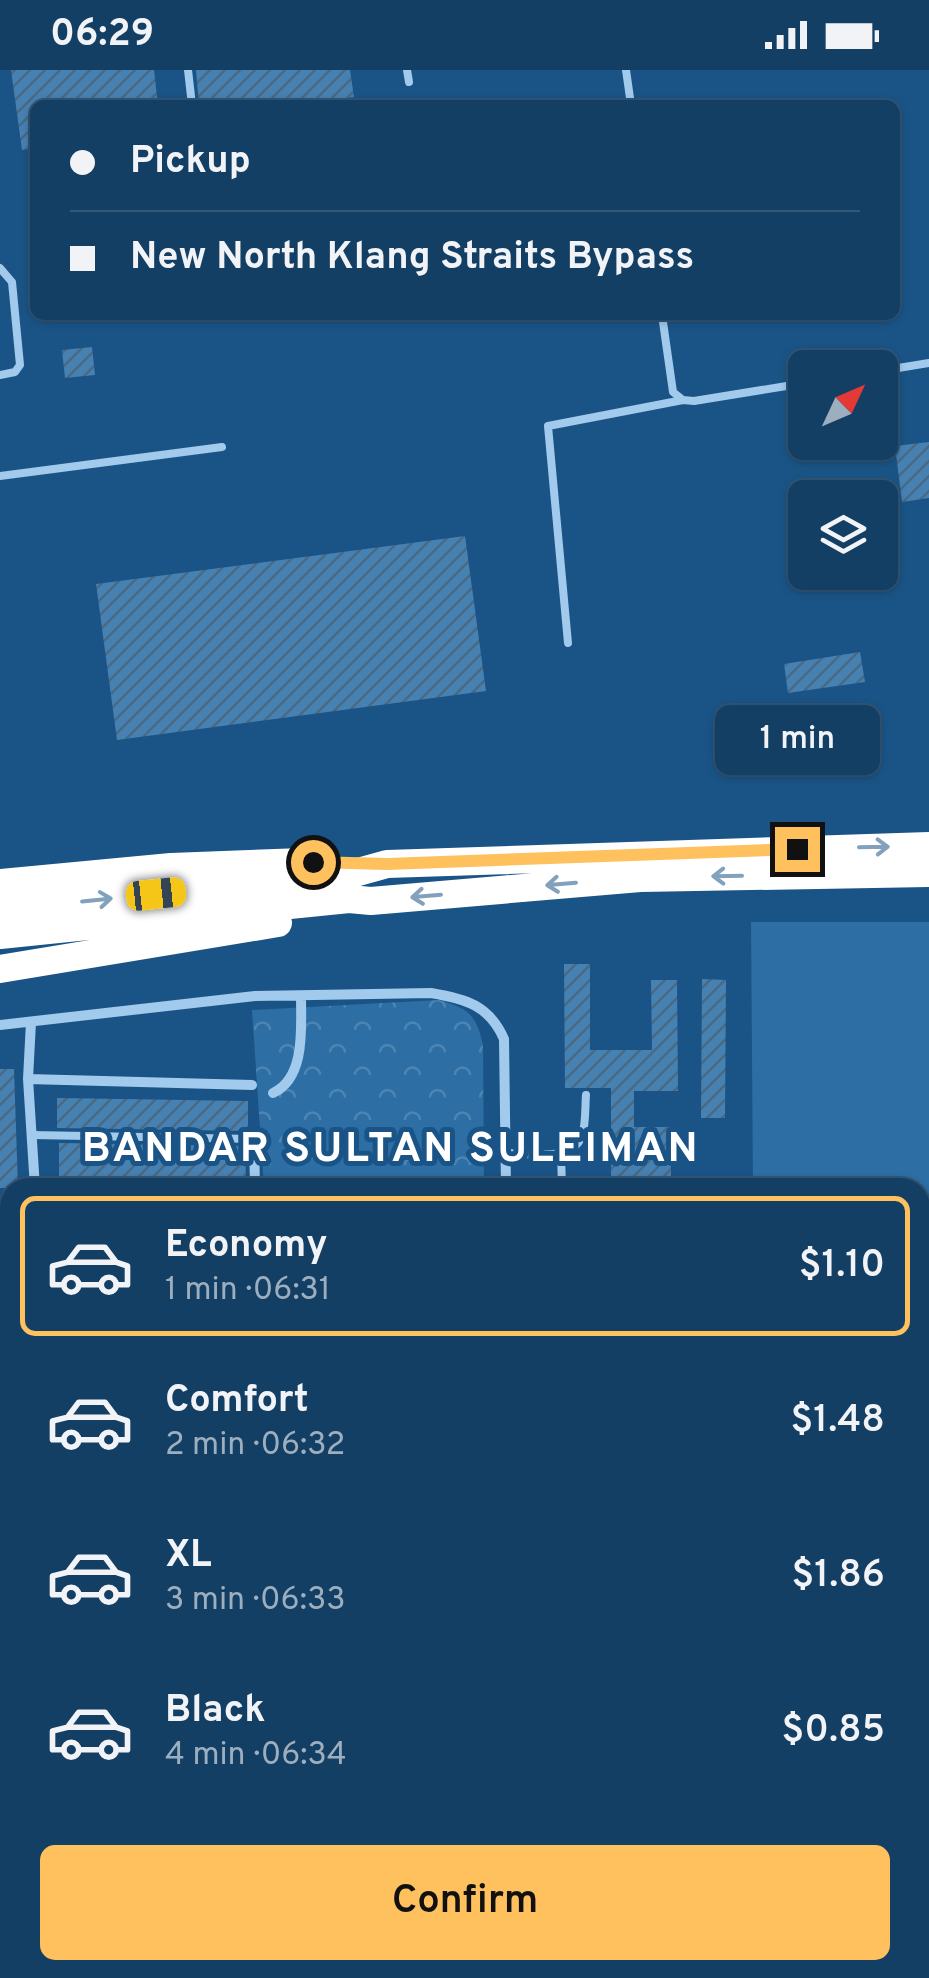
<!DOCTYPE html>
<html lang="en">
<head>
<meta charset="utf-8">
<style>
	body { margin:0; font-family:Overpass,sans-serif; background:#1d466a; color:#f1f3f6; height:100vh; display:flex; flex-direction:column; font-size:38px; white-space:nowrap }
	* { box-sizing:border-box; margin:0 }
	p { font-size:32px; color:#9dafbf }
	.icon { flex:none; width:55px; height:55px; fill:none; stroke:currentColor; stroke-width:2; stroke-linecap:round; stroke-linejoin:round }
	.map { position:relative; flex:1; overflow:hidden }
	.panel { position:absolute; left:0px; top:1108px; width:930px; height:802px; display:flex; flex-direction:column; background:#143f64; border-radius:30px 30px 0 0; box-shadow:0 2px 8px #0004,0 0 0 2px #335878 }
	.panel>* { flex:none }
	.hud { position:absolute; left:30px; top:30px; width:870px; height:220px; border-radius:15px; box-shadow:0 2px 8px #0004,0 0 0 2px #335878; display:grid; align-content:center; height:220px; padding:0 40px; background:#143f64 }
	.needle { width:65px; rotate:46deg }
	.controls { position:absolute; left:788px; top:280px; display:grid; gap:20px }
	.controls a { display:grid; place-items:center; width:110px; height:110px; border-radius:15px; background:#143f64; box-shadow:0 2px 8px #0004,0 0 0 2px #335878; font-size:50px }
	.end { position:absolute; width:45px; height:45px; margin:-22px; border:12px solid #fec15e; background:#111; box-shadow:0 0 0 5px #111 }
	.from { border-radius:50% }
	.bubble { position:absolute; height:70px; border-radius:15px; background:#143f64; box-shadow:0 2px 8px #0004,0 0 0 2px #335878; font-size:32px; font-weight:600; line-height:70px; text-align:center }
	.car { position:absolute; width:30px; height:60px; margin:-30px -15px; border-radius:12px; box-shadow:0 0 8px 2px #0007; background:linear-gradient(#f5c518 24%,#345 0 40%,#f5c518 0 76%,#345 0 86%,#f5c518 0) }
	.hud b { display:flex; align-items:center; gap:35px; height:95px; font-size:38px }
	.hud b+b { border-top:2px solid #335878 }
	.hud i { width:25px; height:25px; background:#f1f3f6 }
	ul { padding:18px 0 0; list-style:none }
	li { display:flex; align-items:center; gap:30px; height:140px; margin:0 20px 15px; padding:0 20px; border:5px solid transparent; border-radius:15px }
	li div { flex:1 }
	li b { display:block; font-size:38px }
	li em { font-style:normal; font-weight:600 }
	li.selected { border-color:#fec15e }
	li>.icon { width:90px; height:90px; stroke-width:1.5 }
	.action { display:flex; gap:20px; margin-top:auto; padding:20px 40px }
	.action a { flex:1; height:115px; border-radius:15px; background:#fec15e; color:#111; font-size:40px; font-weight:600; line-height:115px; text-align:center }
	.status { display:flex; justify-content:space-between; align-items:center; height:70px; padding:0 50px; background:#143f64; direction:ltr }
	.status svg { height:28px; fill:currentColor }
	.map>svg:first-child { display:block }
	.forest { fill:url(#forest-crowns) }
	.pitch { fill:#2d6ea4 }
	.building { fill:url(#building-hatch) }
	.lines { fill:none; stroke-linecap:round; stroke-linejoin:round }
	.lane { stroke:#a2caec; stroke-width:8 }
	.street { stroke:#a2caec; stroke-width:10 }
	.secondary { stroke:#cee4f9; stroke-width:20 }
	.highway { stroke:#fff; stroke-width:28 }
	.oneway { stroke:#81a1bc }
	.route { stroke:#fec15e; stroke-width:12 }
	.labels { text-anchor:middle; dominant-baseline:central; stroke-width:10; stroke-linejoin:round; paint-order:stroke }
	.district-label { font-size:42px; font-weight:bold; letter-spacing:2.5px; fill:#fff; stroke:#1a5486 }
</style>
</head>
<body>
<div class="status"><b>06:29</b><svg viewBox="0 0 49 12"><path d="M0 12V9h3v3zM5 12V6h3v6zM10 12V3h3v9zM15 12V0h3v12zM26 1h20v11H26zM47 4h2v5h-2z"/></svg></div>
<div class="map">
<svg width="929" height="1908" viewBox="0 0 929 1908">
	<defs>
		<pattern id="forest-crowns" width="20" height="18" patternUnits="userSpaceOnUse" patternTransform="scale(2.5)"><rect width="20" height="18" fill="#2d6ea4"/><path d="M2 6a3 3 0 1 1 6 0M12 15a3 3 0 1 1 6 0" fill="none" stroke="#4c84b2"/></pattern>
		<pattern id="building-hatch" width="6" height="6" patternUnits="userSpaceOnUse" patternTransform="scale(2.5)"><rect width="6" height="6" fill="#4781b2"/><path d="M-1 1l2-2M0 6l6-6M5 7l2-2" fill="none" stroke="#496984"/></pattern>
	</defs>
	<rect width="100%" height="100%" fill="#1a5486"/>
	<path class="forest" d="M439,930C469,939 476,944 483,975L484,1117H264L252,940Z"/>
	<path class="pitch" d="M751,852H929V1181H920V1118L753,1117Z
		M43,1900H276V1908H52Z"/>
	<path class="building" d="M11,0H154L158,35H35V78L22,80Z
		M196,0H350L354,27L291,35H199Z
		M92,277L95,305L65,308L62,280Z
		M929,372V428L902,432L895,376Z
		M465,466L486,621L117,670L96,514Z
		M860,582L865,612L788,623L784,594Z
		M564,894H590V980H652L651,910H677L678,1021H634V1057H671V1118H611V1018H565Z
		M702,909L726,910L725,1048H701Z
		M0,999H14L18,1118H0Z
		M57,1028L248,1031V1061L57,1058Z
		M59,1073L245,1076L246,1114L59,1112Z"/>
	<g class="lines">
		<path class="lane" d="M188,0L192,35
			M407,0L409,12
			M626,0L631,35
			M0,198L12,212L20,295L15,302L0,305
			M662,245L673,322L683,330L694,331L805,313
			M880,301L929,293
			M0,406L222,377
			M568,573L548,356L683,330
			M31,1065L254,1069
			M505,1083C526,1083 573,1092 582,1066C586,1054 585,1037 586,1025
			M561,1083L562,1118
			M920,1203H929
			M0,1284L10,1283
			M920,1291L929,1290
			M924,1455L929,1378
			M0,1484L2,1525L10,1531
			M924,1842H929
			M288,1900L289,1908"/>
		<path class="street" d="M31,952L28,1009L35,1118
			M0,955L255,926L431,923C466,929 489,935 504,969L506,1118
			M28,1009L252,1015
			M273,1023C306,1008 301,957 301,926
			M254,1069L255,1118
			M0,1226H10
			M920,1231H929
			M0,1333H10
			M920,1349H929
			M920,1783L929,1784
			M829,1903L929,1905"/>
		<path class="secondary" d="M0,1564L10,1566
			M920,1603H929"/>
		<path class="highway" d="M0,813L171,797L303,792
			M0,840L351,804L387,794L929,776
			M0,865L349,829L371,831L640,808L929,803
			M0,899L278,853"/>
	</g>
	<defs><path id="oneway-shaft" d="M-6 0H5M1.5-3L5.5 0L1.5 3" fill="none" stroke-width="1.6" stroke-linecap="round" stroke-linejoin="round" transform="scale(2.5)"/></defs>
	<g class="oneway">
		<use href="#oneway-shaft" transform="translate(874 777) rotate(-1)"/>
		<use href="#oneway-shaft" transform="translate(727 806) rotate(179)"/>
		<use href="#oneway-shaft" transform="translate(561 814) rotate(175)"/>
		<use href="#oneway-shaft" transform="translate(426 826) rotate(175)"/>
		<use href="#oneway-shaft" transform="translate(97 830) rotate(-6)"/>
	</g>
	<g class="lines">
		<path class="route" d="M313,792L387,794L797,779"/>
	</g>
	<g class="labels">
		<g class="district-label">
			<text x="391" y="1080">BANDAR SULTAN SULEIMAN</text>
		</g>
	</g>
</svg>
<div class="controls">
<a><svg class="needle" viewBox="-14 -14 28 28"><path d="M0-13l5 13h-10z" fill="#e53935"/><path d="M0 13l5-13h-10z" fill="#9dafbf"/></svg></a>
<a><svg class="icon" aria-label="layers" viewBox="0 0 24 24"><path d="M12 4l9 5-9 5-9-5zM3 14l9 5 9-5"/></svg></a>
</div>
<i class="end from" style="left:313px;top:792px"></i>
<i class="end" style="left:797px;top:779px"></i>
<div class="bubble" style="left:715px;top:635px;width:165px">1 min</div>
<i class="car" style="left:156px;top:824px;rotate:84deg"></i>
<div class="hud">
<b><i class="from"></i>Pickup</b>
<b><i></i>New North Klang Straits Bypass</b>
</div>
<section class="panel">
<ul>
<li class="selected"><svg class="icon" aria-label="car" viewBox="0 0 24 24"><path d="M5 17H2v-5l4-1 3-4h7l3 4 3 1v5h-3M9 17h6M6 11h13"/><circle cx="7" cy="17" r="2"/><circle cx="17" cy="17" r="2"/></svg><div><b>Economy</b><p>1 min · 06:31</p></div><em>$1.10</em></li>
<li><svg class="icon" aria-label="car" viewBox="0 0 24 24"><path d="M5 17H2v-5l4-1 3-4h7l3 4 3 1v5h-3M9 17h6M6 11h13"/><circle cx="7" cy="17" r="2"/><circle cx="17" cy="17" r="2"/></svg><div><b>Comfort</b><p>2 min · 06:32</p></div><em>$1.48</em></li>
<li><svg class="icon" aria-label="car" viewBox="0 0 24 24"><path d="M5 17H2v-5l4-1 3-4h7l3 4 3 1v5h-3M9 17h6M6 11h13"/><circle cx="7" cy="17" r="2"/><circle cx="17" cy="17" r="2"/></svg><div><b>XL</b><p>3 min · 06:33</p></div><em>$1.86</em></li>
<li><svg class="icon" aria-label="car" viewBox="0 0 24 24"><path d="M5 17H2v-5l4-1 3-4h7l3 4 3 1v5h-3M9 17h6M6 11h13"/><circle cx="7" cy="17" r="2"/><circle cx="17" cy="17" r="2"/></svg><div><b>Black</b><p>4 min · 06:34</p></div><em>$0.85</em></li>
</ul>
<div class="action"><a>Confirm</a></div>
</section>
</div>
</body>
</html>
